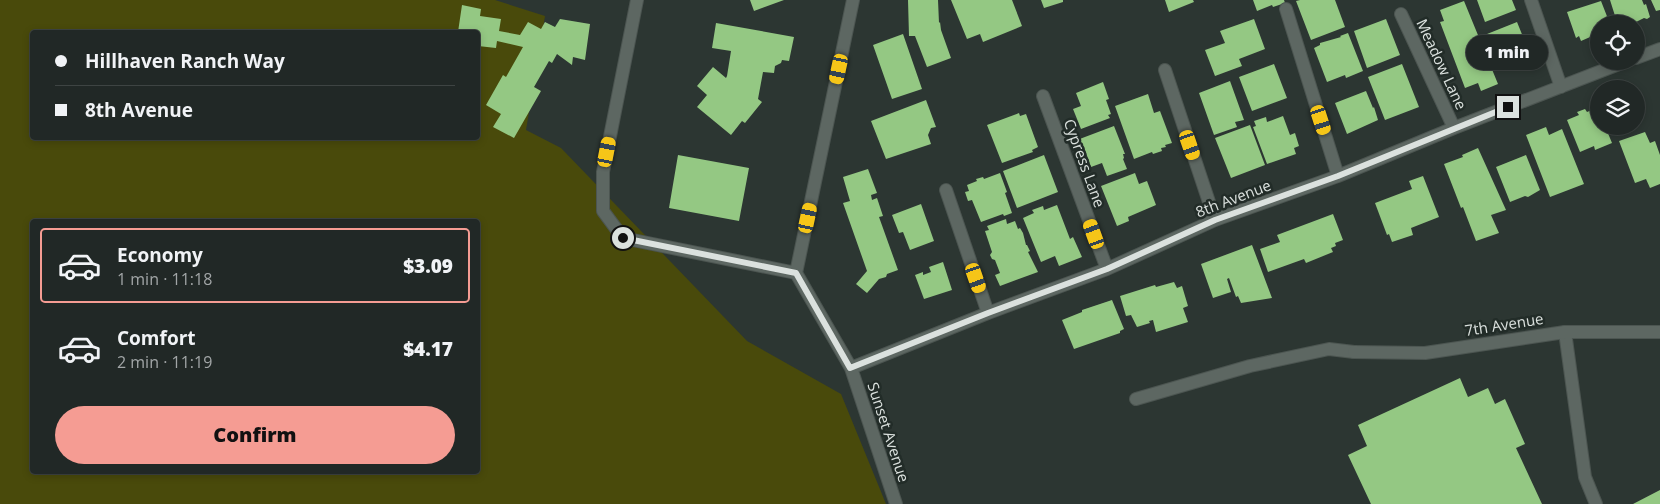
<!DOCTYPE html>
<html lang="en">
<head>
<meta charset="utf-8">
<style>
	body { margin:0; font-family:"Open Sans",sans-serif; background:#2d3432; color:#f1f3f6; height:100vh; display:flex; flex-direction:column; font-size:19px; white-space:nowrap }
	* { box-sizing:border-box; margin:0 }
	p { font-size:16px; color:#a2a6a7 }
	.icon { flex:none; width:28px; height:28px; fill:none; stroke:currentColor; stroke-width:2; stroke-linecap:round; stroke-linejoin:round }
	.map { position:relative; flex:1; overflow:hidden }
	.sheet { position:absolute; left:30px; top:219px; width:450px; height:255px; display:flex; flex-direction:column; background:#212826; border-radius:5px; box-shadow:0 2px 8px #0003,0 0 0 1px #3e4443 }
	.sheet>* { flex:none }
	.top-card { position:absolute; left:30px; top:30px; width:450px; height:110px; border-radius:5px; box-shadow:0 2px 8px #0003,0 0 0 1px #3e4443; display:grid; align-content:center; height:110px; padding:0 25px; background:#212826 }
	.tools { position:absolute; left:1590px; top:15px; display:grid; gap:10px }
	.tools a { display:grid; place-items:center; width:55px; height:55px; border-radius:50%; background:#212826; box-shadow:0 2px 8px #0003,0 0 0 1px #3e4443; font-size:25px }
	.end { position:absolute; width:22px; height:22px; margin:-11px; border:6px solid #dbe1de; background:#111; box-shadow:0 0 0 2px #111 }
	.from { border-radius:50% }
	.bubble { position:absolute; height:35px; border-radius:18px; background:#212826; box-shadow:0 2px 8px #0003,0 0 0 1px #3e4443; font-size:16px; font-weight:800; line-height:35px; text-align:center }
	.car { position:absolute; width:15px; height:30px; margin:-15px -8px; border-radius:6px; box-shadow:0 0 4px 1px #0007; background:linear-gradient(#f5c518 24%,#345 0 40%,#f5c518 0 76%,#345 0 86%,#f5c518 0) }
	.top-card b { display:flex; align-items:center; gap:18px; height:48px; font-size:19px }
	.top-card b+b { border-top:1px solid #3e4443 }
	.top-card i { width:12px; height:12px; background:#f1f3f6 }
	ul { padding:9px 0 0; list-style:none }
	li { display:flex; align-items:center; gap:15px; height:75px; margin:0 10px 8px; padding:0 15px; border:2px solid transparent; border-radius:5px }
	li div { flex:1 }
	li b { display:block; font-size:19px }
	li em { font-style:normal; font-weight:800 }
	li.current { border-color:#f59c93 }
	li>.icon { width:45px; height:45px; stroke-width:1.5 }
	.button { display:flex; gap:10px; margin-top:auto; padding:10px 25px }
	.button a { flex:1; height:58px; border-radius:30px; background:#f59c93; color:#111; font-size:20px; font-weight:800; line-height:58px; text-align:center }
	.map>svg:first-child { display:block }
	.green { fill:#494a0b; fill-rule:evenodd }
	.building { fill:#94c883 }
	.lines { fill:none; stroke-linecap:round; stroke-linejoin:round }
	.service-casing { stroke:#4c5551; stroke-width:14 }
	.minor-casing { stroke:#4c5551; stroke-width:14 }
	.service { stroke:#5d6762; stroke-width:12 }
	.minor { stroke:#5d6762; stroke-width:12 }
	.route { stroke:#dbe1de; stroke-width:6 }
	.labels { text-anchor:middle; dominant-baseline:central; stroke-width:5; stroke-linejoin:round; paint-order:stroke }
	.street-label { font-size:15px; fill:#dbe1de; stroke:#222c28 }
</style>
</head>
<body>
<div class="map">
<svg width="1660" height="504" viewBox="0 0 1660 504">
	<rect width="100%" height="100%" fill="#2c3632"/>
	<path class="green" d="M0,0H495L545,16L526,130L561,148L747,341L841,394L886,504H0ZM32,32H478V138H32ZM32,221H478V471H32Z"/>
	<path class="building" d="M750,0H784L754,11Z
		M908,0H938L939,23L940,22L941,30L951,58L927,67L915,36H909Z
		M951,0H1012L1022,26L983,42L980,34L967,39Z
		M1041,0H1063V2L1044,8Z
		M1165,0H1193L1194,2L1169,12Z
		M1253,0H1284L1285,3L1273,7L1272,5L1257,11Z
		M1300,0H1335L1345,27L1311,40L1296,1Z
		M1477,0H1512L1516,10L1485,22Z
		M1610,0H1642L1644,5L1646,4L1650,17L1647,19L1644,18L1632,24H1621L1619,18L1616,19Z
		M1651,0H1660V10L1656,11Z
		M1464,1L1498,84L1481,91L1478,83L1465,88L1440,22L1444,21L1440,10Z
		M1601,1L1610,24H1599V39L1597,34L1581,41L1579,36L1576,38L1567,12Z
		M462,5L481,9L480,16L501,19L499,31L520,35L528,22L541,29L545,22L555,27L560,19L590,24L585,60L573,57L572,65L557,54L552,63L549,61L534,87L541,91L514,138L493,127L501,114L486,105L503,75L506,77L523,47L497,41L496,48L478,46V32H458Z
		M1254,19L1265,49L1239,59L1242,66L1215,76L1205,50L1225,43L1220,31Z
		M1386,19L1400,55L1367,68L1354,31Z
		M1517,22L1532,59L1521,63L1522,66L1516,68L1515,66L1501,71L1487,34Z
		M716,23L794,37L789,61L782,60L781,63L775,66L774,73L763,72L758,99L762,102L745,123L742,121L731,135L697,107L707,95L697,86L713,67L726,78L727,76L731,51L712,48Z
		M1348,33L1363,71L1346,78L1345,75L1327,82L1314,48L1320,45V43L1341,37L1340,36Z
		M903,34L922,89L892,99L873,45Z
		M1274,64L1287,98L1252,111L1239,77Z
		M1402,64L1419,107L1385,120L1368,77Z
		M1230,81L1244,120L1235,122L1237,127L1214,135L1199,93Z
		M1103,82L1109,99L1106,100L1111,114L1108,115L1110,118L1081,129L1073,109L1081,106L1076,93Z
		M1366,91L1373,108L1374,107L1378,120L1347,134L1335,103Z
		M1148,94L1154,113L1160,111L1172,143L1165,145L1166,147L1161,148L1162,151L1153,154L1152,152L1134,159L1115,106Z
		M926,100L936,127L931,128L928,135L931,144L886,159L871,121Z
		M1597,108L1599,126H1605L1612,143L1595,150L1594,146L1580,152L1567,120L1579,115L1577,112L1585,109L1587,112Z
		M1019,113L1020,116L1026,114L1038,147L1032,150L1033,152L1002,163L987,125Z
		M1283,116L1290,135L1295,133L1299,146L1294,148L1296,154L1267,164L1253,127L1256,126L1254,121L1266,117L1267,122Z
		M1250,125L1265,165L1231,178L1215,138Z
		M1114,126L1125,154H1123L1124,158L1123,159L1127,169L1107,176L1102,163L1091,167L1084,147L1081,148L1077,140Z
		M1546,127L1549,135L1562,129L1584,184L1550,197L1526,135Z
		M1645,132L1650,143L1655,141L1660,155V184L1650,188L1646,179L1635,183L1619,141Z
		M1478,148L1506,210L1491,215L1499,233L1476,241L1463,207L1461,208L1444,164L1463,157L1462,155Z
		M678,155L749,168L739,221L669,208Z
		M1044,155L1058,192L1017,208L1003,171Z
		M1526,155L1540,190L1528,197L1525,196L1510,202L1496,167Z
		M868,169L877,193L871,195L872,200L877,198L883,216L879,217L898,270L887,274L886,277L879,279L867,293L856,284L867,271L843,203L850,201L843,177Z
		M1000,173L1007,192L1005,193L1012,213L1004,216L1003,214L981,222L972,200L968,201L965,192L969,191L967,185L977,181L976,179L983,177L984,179Z
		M1135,173L1139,184L1147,181L1156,205L1128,217L1129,221L1117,226L1101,186Z
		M1423,176L1439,217L1411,228L1413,235L1392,242L1389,234L1387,235L1375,203L1412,189L1409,181Z
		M921,204L934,241L910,250L903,232L899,233L892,215Z
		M1057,205L1070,239L1073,237L1082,257L1059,266L1055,256L1041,262L1023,218L1034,213L1032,210L1043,206L1044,210Z
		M1333,214L1343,240L1335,243L1336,246L1331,248L1333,252L1306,263L1304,259L1268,272L1260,249L1280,242L1277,235Z
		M1006,219L1007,224L1015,221L1018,229L1020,228L1023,233L1026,245H1027L1030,251L1028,252L1038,272L1000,286L995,275L1000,273L995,260L992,259L990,255L992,252L985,231L989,230L987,226Z
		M1252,245L1272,298L1241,303L1238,296L1236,297L1229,278L1227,279L1231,292L1213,298L1201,264Z
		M943,262L952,290L924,299L915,275L923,272V275L931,272L929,267Z
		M1174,282L1177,288L1182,286L1188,306L1183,308L1188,322L1156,332L1153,320L1149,321L1150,323L1137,327L1131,315L1126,316L1120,296L1155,285L1156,287Z
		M1112,300L1124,329L1120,331V333L1074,349L1062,320L1082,312V310Z
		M1460,378L1468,397L1488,388L1495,404L1505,399L1525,444L1516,448L1542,504H1371L1348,455L1367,446L1358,425Z
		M1660,490V504H1633Z"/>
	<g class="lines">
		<g class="service-casing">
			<path id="service" d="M1565,332L1585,477L1596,504
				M1136,399L1250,366L1329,349L1354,352"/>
		</g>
		<g class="minor-casing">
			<path id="minor" d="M637,0L603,172V211L623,238L796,273
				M853,0L796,273L851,368L896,504
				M1531,0L1561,87
				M1286,9L1338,176
				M1401,14L1454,128
				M1636,58L1660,49
				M1165,70L1215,220
				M1043,96L1107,269
				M946,190L988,313
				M1354,352L1425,353L1565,332H1660
				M851,368L988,313L1107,269L1215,220L1338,176L1454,128L1627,61"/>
		</g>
		<use href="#service" class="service"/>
		<use href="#minor" class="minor"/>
	</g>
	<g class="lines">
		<path class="route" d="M623,238L796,273L850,368L988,313L1107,269L1215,220L1338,176L1508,107"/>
	</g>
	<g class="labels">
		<g class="street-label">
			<text transform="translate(1442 64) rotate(65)">Meadow Lane</text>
			<text transform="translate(1085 163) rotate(70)">Cypress Lane</text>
			<text transform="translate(1233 198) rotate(-21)">8th Avenue</text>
			<text transform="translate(1504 324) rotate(-9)">7th Avenue</text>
			<text transform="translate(889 432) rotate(72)">Sunset Avenue</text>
		</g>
	</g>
</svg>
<div class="tools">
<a><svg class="icon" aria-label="locate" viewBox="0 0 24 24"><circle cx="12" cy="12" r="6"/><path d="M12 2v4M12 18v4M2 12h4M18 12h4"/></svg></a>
<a><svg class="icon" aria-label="layers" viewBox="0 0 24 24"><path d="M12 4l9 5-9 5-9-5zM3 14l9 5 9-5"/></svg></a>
</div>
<i class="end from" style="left:623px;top:238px"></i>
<i class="end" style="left:1508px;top:107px"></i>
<div class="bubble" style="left:1466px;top:35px;width:82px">1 min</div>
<i class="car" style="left:839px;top:69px;rotate:192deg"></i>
<i class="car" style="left:1321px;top:120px;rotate:162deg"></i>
<i class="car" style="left:1190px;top:145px;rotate:161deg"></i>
<i class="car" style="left:607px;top:152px;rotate:11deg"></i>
<i class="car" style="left:808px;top:218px;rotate:12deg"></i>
<i class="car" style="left:1094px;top:234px;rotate:340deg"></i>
<i class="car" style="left:976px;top:278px;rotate:161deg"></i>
<div class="top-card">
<b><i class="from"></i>Hillhaven Ranch Way</b>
<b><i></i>8th Avenue</b>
</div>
<section class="sheet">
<ul>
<li class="current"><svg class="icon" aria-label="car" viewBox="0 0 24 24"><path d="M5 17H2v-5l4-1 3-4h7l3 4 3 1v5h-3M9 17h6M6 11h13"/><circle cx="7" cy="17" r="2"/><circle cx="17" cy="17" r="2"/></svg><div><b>Economy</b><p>1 min · 11:18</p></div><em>$3.09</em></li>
<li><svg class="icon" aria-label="car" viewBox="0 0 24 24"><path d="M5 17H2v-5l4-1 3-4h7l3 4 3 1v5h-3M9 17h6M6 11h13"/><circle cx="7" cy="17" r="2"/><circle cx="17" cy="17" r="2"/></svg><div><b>Comfort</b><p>2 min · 11:19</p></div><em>$4.17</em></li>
</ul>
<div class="button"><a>Confirm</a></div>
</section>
</div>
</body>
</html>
